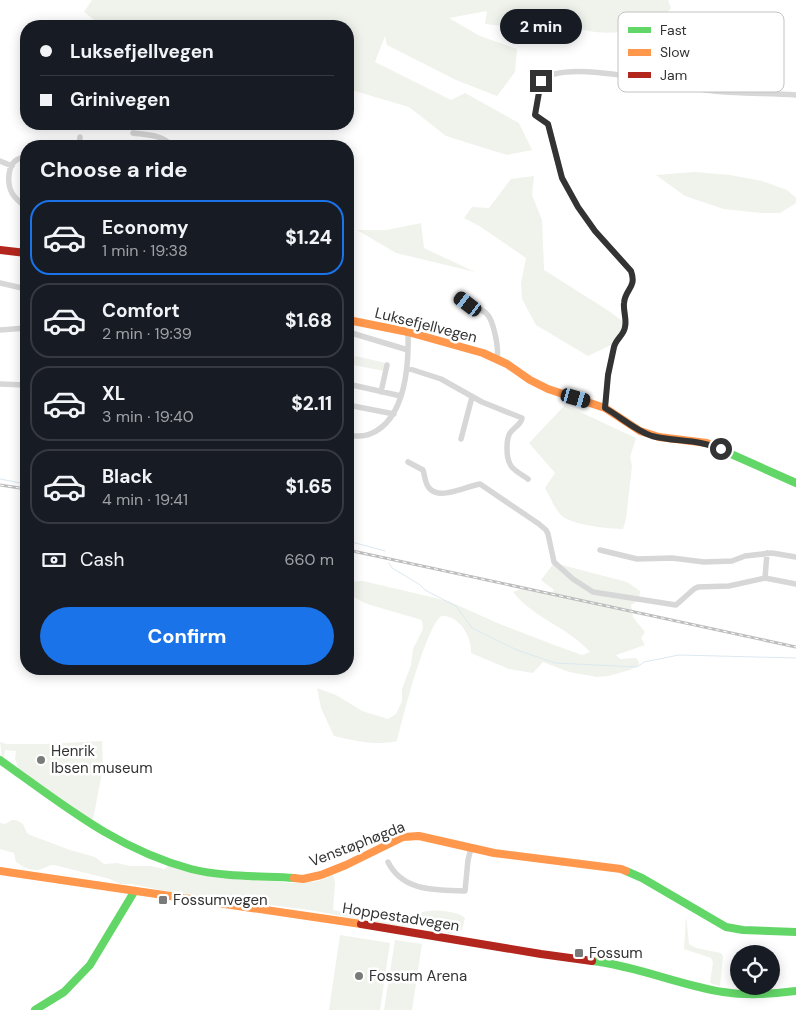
<!DOCTYPE html>
<html lang="en">
<head>
<meta charset="utf-8">
<style>
	body { margin:0; font-family:"DM Sans",sans-serif; background:#20242c; color:#f1f3f6; height:100vh; display:flex; flex-direction:column; font-size:19px; white-space:nowrap }
	* { box-sizing:border-box; margin:0 }
	p { font-size:16px; color:#9ea1a6 }
	.icon { flex:none; width:28px; height:28px; fill:none; stroke:currentColor; stroke-width:2; stroke-linecap:round; stroke-linejoin:round }
	.map { position:relative; flex:1; overflow:hidden }
	.sheet { position:absolute; left:20px; top:140px; width:334px; height:535px; display:flex; flex-direction:column; background:#171b24; border-radius:20px; box-shadow:0 2px 12px #0003 }
	.sheet>* { flex:none }
	.banner { position:absolute; left:20px; top:20px; width:334px; height:110px; border-radius:20px; box-shadow:0 2px 12px #0003; display:grid; align-content:center; height:110px; padding:0 20px; background:#171b24 }
	.controls { position:absolute; left:730px; top:945px; display:grid; gap:10px }
	.controls a { display:grid; place-items:center; width:50px; height:50px; border-radius:50%; background:#171b24; box-shadow:0 2px 12px #0003; font-size:25px }
	.end { position:absolute; width:22px; height:22px; margin:-11px; border:6px solid #333; background:#fff; box-shadow:0 0 0 2px #fff }
	.from { border-radius:50% }
	.bubble { position:absolute; height:35px; border-radius:18px; background:#171b24; box-shadow:0 2px 12px #0003; font-size:16px; font-weight:800; line-height:35px; text-align:center }
	.car { position:absolute; width:15px; height:30px; margin:-15px -8px; border-radius:6px; box-shadow:0 0 4px 1px #0007; background:linear-gradient(#222 24%,#8ab4d8 0 40%,#222 0 76%,#8ab4d8 0 86%,#222 0) }
	.banner b { display:flex; align-items:center; gap:18px; height:48px; font-size:19px }
	.banner b+b { border-top:1px solid #363941 }
	.banner i { width:12px; height:12px; background:#f1f3f6 }
	ul { padding:0; list-style:none }
	li { display:flex; align-items:center; gap:15px; height:75px; margin:0 10px 8px; padding:0 10px; border:2px solid #363941; border-radius:20px }
	li div { flex:1 }
	li b { display:block; font-size:19px }
	li em { font-style:normal; font-weight:800 }
	li.on { border-color:#1a73e8 }
	li>.icon { width:45px; height:45px; stroke-width:1.5 }
	h2 { padding:0 20px; font-size:22px; line-height:60px }
	.pay { display:flex; align-items:center; gap:12px; height:55px; padding:0 20px; font-size:19px }
	.pay p { margin-inline-start:auto }
	.action { display:flex; gap:10px; margin-top:auto; padding:10px 20px }
	.action a { flex:1; height:58px; border-radius:30px; background:#1a73e8; color:#fff; font-size:20px; font-weight:800; line-height:58px; text-align:center }
	.map>svg:first-child { display:block }
	.green { fill:#f0f3ec }
	.lines { fill:none; stroke-linecap:round; stroke-linejoin:round }
	.stream { stroke:#dce9f1; stroke-width:1 }
	.street { stroke:#d7d7d7; stroke-width:5.5 }
	.fast { stroke:#63d668; stroke-width:8 }
	.slow { stroke:#ff974d; stroke-width:8 }
	.jam { stroke:#b3261e; stroke-width:8 }
	.rail-casing { stroke:#bebebe; stroke-width:3 }
	.rail { stroke:#fff; stroke-width:1; stroke-dasharray:4; stroke-linecap:butt }
	.route { stroke:#333; stroke-width:6 }
	.poi-dot { fill:#7a7a7a; stroke:#fff; stroke-width:2 }
	.labels { text-anchor:middle; dominant-baseline:central; stroke-width:5; stroke-linejoin:round; paint-order:stroke }
	.street-label { font-size:15px; fill:#333; stroke:#fff }
	.poi-label { font-size:15px; fill:#333; stroke:#fff; text-anchor:start }
	.key { fill:#fff; stroke:#c2c2c2; stroke-width:1 }
	.key-label { font-size:14px; fill:#333 }
</style>
</head>
<body>
<div class="map">
<svg width="796" height="1010" viewBox="0 0 796 1010">
	<rect width="100%" height="100%" fill="#fff"/>
	<path class="green" d="M92,0H668L671,8L655,29C636,31 607,35 589,31C569,27 559,15 537,17L529,29L485,24L487,11L449,18L480,36L517,49L515,72L497,96L456,80L387,45L385,36L375,62L451,100L465,93L519,123L532,150L507,155L446,136L409,107L348,89V26H102L84,12Z
		M694,172L730,175L762,181L787,190L796,198V203L780,213H762L724,209L685,196L656,175Z
		M534,176L532,195L542,220L544,270L609,311L626,324L615,343L588,356L536,325L522,299L521,283L526,258L481,227L464,218L472,207L489,208L511,179Z
		M421,223L424,248L475,272L396,253L357,230H387Z
		M355,356L386,363L384,371L353,365Z
		M565,405L636,438L630,457L632,466L626,519L623,529C610,529 570,525 561,515C554,508 550,496 545,488L555,473L529,443Z
		M554,563L627,582L640,591L639,600L631,605L633,617L645,632L641,638L645,645L616,655L620,659L636,658L639,662V665L630,670L608,676L597,677L569,672L543,662L533,673L509,669L471,653C472,637 459,614 441,616C425,630 403,716 397,741C376,746 355,741 334,736L321,708L317,688L336,695L362,711L388,719L396,714L402,701V689L411,665L413,649L423,629L422,620L367,604L348,594V582L363,581L448,601L502,625L557,646L582,655L590,652C569,628 532,617 513,592L521,589L550,595L554,590L541,580Z
		M102,741L103,768L93,819L90,821L20,772L15,759L16,751L5,750L4,758H2L0,742L7,744H44Z
		M12,820H16L23,824L27,833L30,835L70,850L95,857L104,864L117,863L130,866H151L164,869L170,865L229,876L291,883L313,882L322,880L333,873L335,883L333,910L400,925C409,924 413,917 421,913C431,908 457,911 465,918L462,930L451,934L438,930L433,921L424,917L409,926L402,927L310,910L164,891L132,884H120L110,879L54,865C48,865 46,868 41,869C33,872 23,867 16,862L14,853L0,849V823L5,824Z
		M686,916L689,944L696,948L721,953L723,956L720,986L710,983L713,962L711,958L684,949Z
		M340,935L390,943L380,1010H329Z
		M395,940L422,944L412,1010H384Z"/>
	<g class="lines">
		<path class="stream" d="M0,479L26,484
			M348,541L385,551
			M389,563L392,568L419,584L425,590L456,606L472,628L517,650L555,663L637,667L644,662L679,655L796,658"/>
		<path class="street" d="M133,133C147,135 163,135 172,146
			M79,146L80,137
			M26,157C24,158 21,158 18,159C7,164 7,184 12,193C15,199 22,203 26,208
			M0,161L12,166
			M22,252L26,226
			M0,283L26,289
			M459,297C467,303 478,307 486,313C494,320 499,349 497,359
			M0,330L26,328
			M348,332L408,350
			M407,368L441,379L482,402L522,418C521,425 514,427 510,433C506,439 506,457 510,464C512,470 523,475 528,479
			M0,384L26,385
			M348,384L401,396
			M381,392L387,365
			M348,405L394,414
			M605,408L608,375L614,347C616,340 621,337 624,331C629,321 622,310 625,300C628,286 637,287 631,271L595,231L578,207L562,178L548,124L535,115L541,81C564,57 673,86 705,90C735,94 766,93 796,95
			M348,436C355,436 363,437 370,434C406,420 409,364 408,332
			M461,439L472,397
			M408,462L423,470C425,476 425,485 430,489C441,500 467,486 480,484L539,524L546,530L548,534L554,562L573,579L593,592L676,605L694,589L698,587L729,586L765,578L796,584
			M600,550L637,559L672,558L704,562L732,561L745,556L772,553L796,557
			M765,578L767,553
			M388,862C403,892 436,890 465,891L468,860L471,848"/>
		<path class="fast" d="M722,450L796,483
			M0,760C62,804 116,849 191,869C221,877 263,876 294,878
			M626,871L642,878L726,927L743,930L796,932
			M592,961C637,966 679,985 723,992C748,996 771,994 796,991
			M35,1010L64,992L90,965L134,892"/>
		<path class="slow" d="M348,320L408,332L483,353L507,364L530,380L548,389L605,408L640,431L659,437L707,443L722,450
			M0,871L361,924
			M294,878L303,879L321,875L346,865L403,837L419,836L494,853L621,869L626,871"/>
		<path class="jam" d="M0,250L26,253
			M361,924L541,954L592,961"/>
		<g class="rail-casing">
			<path id="rail" d="M0,485L26,489
				M348,550L796,647"/>
		</g>
		<use href="#rail" class="rail"/>
	</g>
	<g class="lines">
		<path class="route" d="M541,81L535,115L548,124L562,178L578,207L595,231L631,271C637,288 625,289 624,303C623,311 627,319 625,327C624,335 616,339 614,347L608,375L605,408C621,417 634,430 652,436C676,442 698,439 721,449"/>
	</g>
	<g class="poi-dot">
		<circle cx="41" cy="760" r="5"/>
		<rect x="158" y="895" width="10" height="10" rx="2.5"/>
		<rect x="574" y="948" width="10" height="10" rx="2.5"/>
		<circle cx="359" cy="976" r="5"/>
	</g>
	<g class="labels">
		<g class="street-label">
			<text transform="translate(426 325) rotate(14)">Luksefjellvegen</text>
			<text transform="translate(357 844) rotate(-21)">Venstøphøgda</text>
			<text transform="translate(401 917) rotate(9)">Hoppestadvegen</text>
		</g>
		<g class="poi-label">
			<text x="51" y="751">Henrik<tspan x="51" dy="17">Ibsen museum</tspan></text>
			<text x="173" y="900">Fossumvegen</text>
			<text x="589" y="953">Fossum</text>
			<text x="369" y="976">Fossum Arena</text>
		</g>
	</g>
	<rect x="618" y="12" width="166" height="80" rx="8" class="key"/>
	<rect x="628" y="27" width="23" height="6" fill="#63d668"/>
	<rect x="628" y="49" width="23" height="7" fill="#ff974d"/>
	<rect x="628" y="72" width="23" height="6" fill="#b3261e"/>
	<g class="key-label">
		<text x="660" y="35">Fast</text>
		<text x="660" y="57">Slow</text>
		<text x="660" y="80">Jam</text>
	</g>
</svg>
<div class="controls">
<a><svg class="icon" aria-label="locate" viewBox="0 0 24 24"><circle cx="12" cy="12" r="6"/><path d="M12 2v4M12 18v4M2 12h4M18 12h4"/></svg></a>
</div>
<i class="end from" style="left:721px;top:449px"></i>
<i class="end" style="left:541px;top:81px"></i>
<div class="bubble" style="left:500px;top:9px;width:82px">2 min</div>
<i class="car" style="left:468px;top:304px;rotate:307deg"></i>
<i class="car" style="left:576px;top:398px;rotate:106deg"></i>
<div class="banner">
<b><i class="from"></i>Luksefjellvegen</b>
<b><i></i>Grinivegen</b>
</div>
<section class="sheet">
<h2>Choose a ride</h2>
<ul>
<li class="on"><svg class="icon" aria-label="car" viewBox="0 0 24 24"><path d="M5 17H2v-5l4-1 3-4h7l3 4 3 1v5h-3M9 17h6M6 11h13"/><circle cx="7" cy="17" r="2"/><circle cx="17" cy="17" r="2"/></svg><div><b>Economy</b><p>1 min · 19:38</p></div><em>$1.24</em></li>
<li><svg class="icon" aria-label="car" viewBox="0 0 24 24"><path d="M5 17H2v-5l4-1 3-4h7l3 4 3 1v5h-3M9 17h6M6 11h13"/><circle cx="7" cy="17" r="2"/><circle cx="17" cy="17" r="2"/></svg><div><b>Comfort</b><p>2 min · 19:39</p></div><em>$1.68</em></li>
<li><svg class="icon" aria-label="car" viewBox="0 0 24 24"><path d="M5 17H2v-5l4-1 3-4h7l3 4 3 1v5h-3M9 17h6M6 11h13"/><circle cx="7" cy="17" r="2"/><circle cx="17" cy="17" r="2"/></svg><div><b>XL</b><p>3 min · 19:40</p></div><em>$2.11</em></li>
<li><svg class="icon" aria-label="car" viewBox="0 0 24 24"><path d="M5 17H2v-5l4-1 3-4h7l3 4 3 1v5h-3M9 17h6M6 11h13"/><circle cx="7" cy="17" r="2"/><circle cx="17" cy="17" r="2"/></svg><div><b>Black</b><p>4 min · 19:41</p></div><em>$1.65</em></li>
</ul>
<div class="pay"><svg class="icon" aria-label="cash" viewBox="0 0 24 24"><path d="M3 7h18v10H3z"/><circle cx="12" cy="12" r="2"/></svg>Cash<p>660 m</p></div>
<div class="action"><a>Confirm</a></div>
</section>
</div>
</body>
</html>
